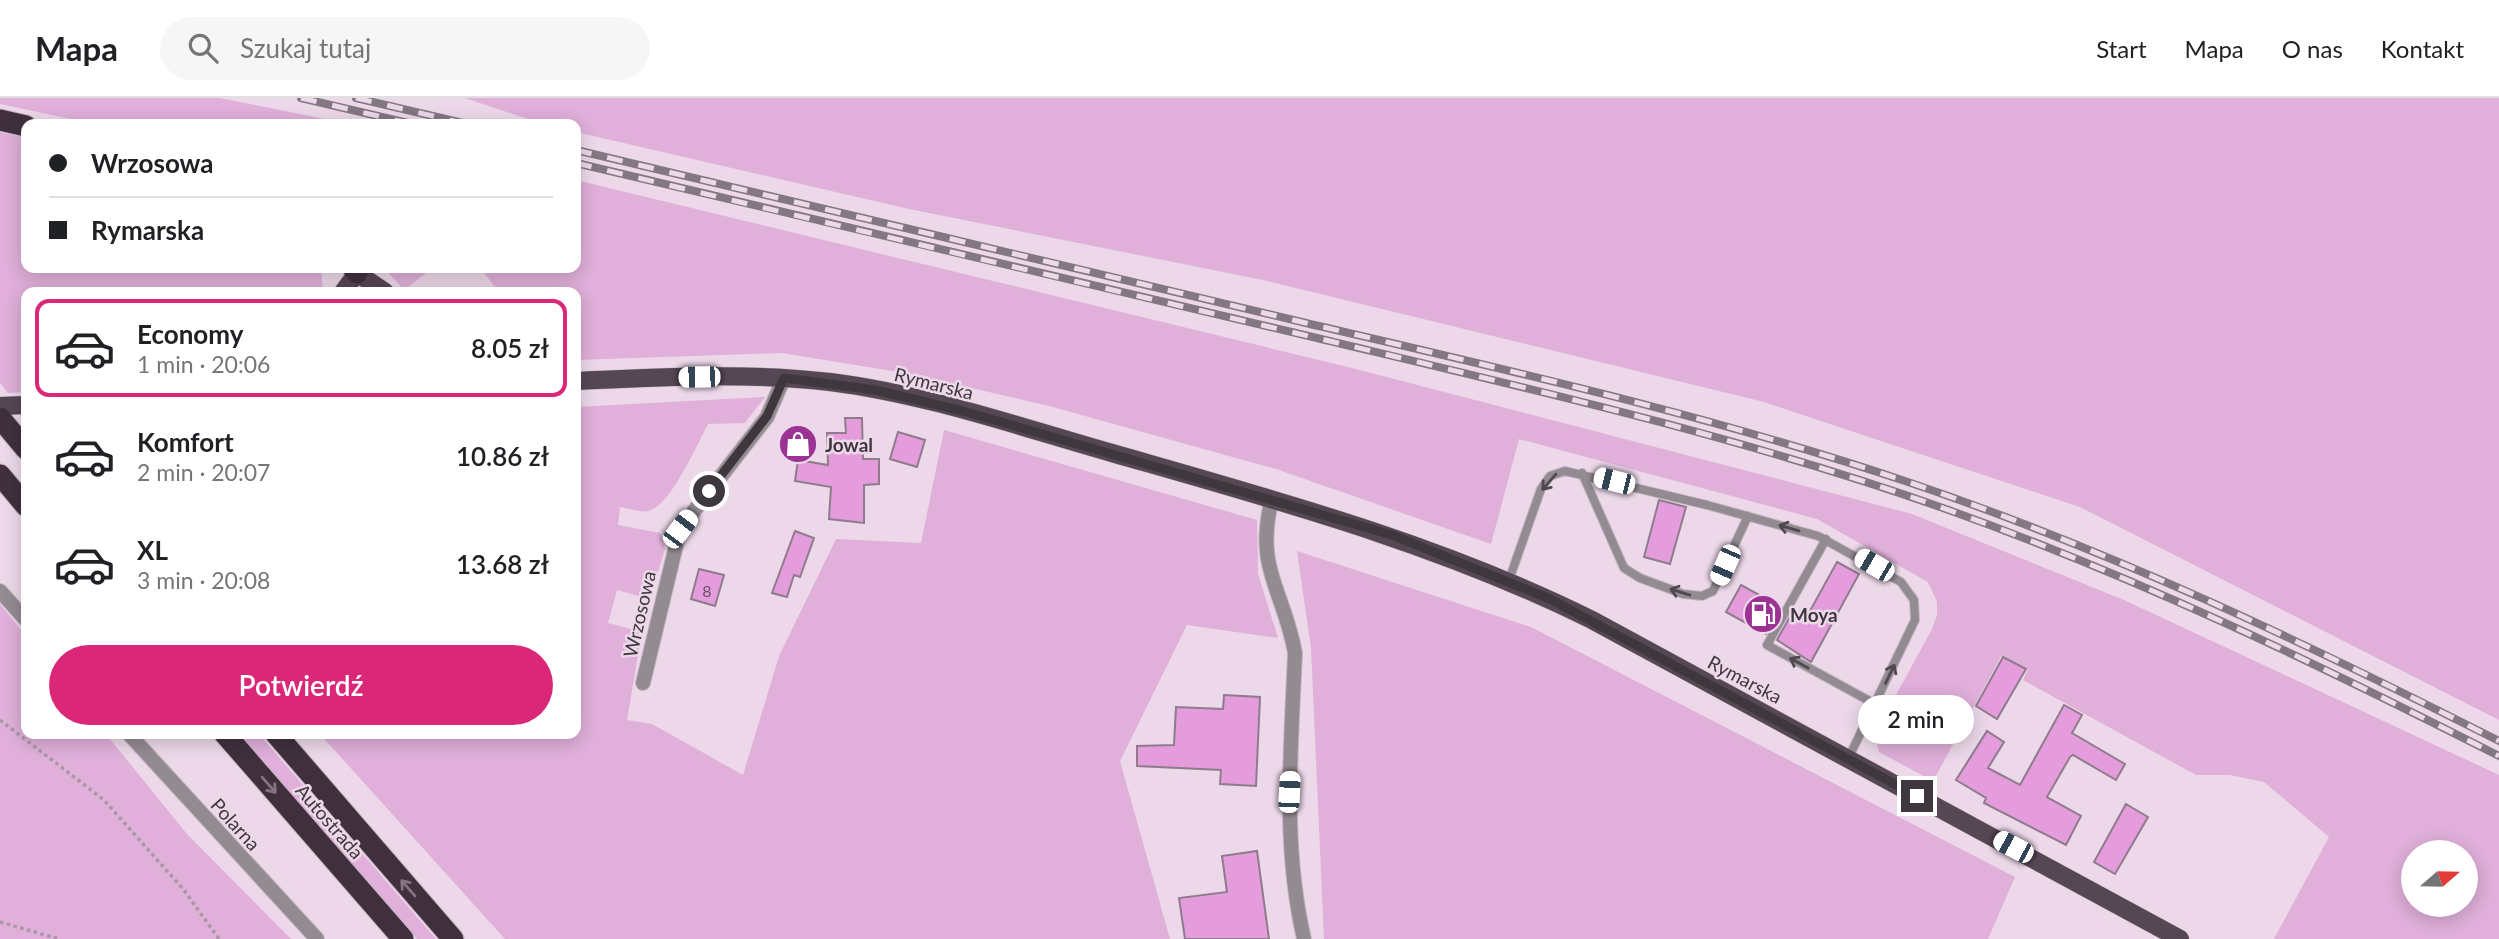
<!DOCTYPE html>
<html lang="pl">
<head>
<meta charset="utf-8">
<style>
	body { margin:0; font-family:Lato,sans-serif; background:#f6f6f6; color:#202124; height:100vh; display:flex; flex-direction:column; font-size:26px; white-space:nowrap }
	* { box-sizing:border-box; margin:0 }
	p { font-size:23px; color:#757577 }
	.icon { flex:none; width:38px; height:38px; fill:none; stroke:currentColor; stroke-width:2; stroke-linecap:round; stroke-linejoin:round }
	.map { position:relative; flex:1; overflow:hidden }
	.side { position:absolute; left:21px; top:189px; width:560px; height:452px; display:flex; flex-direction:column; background:#fff; border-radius:14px; box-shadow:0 4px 18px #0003 }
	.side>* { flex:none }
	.hud { position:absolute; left:21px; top:21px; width:560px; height:154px; border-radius:14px; box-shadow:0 4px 18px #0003; display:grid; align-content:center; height:154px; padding:0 28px; background:#fff }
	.needle { width:46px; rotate:70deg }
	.fabs { position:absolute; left:2401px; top:742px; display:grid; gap:14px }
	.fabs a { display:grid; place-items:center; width:77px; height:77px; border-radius:50%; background:#fff; box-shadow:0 4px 18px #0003; font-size:35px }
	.end { position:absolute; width:32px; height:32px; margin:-16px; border:9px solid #3f373e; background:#fff; box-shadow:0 0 0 4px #fff }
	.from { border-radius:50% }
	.bubble { position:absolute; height:49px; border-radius:24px; background:#fff; box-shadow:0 4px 18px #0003; font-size:23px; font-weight:600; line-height:49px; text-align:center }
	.car { position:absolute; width:21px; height:42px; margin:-21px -10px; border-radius:9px; box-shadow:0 0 5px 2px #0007; background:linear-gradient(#fff 24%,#345 0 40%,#fff 0 76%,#345 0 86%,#fff 0) }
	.hud b { display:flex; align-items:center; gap:24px; height:66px; font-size:26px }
	.hud b+b { border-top:2px solid #e0e0e0 }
	.hud i { width:18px; height:18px; background:#202124 }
	ul { padding:12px 0 0; list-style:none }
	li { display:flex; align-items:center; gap:21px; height:98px; margin:0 14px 10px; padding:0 14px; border:4px solid transparent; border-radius:14px }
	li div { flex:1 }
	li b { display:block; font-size:26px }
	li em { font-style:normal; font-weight:600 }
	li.current { border-color:#db2777 }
	li>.icon { width:63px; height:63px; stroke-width:1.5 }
	.primary-button { display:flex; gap:14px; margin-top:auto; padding:14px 28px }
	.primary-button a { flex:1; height:80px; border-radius:42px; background:#db2777; color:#fff; font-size:28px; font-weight:600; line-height:80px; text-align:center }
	header { display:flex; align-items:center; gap:42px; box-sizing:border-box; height:98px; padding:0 35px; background:#fff; border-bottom:2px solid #e0e0e0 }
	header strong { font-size:33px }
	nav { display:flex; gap:38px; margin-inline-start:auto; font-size:24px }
	.search { width:490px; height:63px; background:#f6f6f6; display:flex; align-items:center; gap:18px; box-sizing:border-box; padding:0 24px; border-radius:38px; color:#757577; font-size:26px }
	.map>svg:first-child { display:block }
	.green { fill:#e0afda; fill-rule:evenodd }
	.building { fill:#e49cdc; stroke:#8e7b8b; stroke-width:2 }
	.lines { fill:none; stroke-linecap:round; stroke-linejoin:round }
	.lane-casing { stroke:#c6b5c3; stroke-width:10 }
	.street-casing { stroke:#c6b5c3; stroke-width:16 }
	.primary-casing { stroke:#c6b5c3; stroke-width:19 }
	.highway-casing { stroke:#c6b5c3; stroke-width:23 }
	.path { stroke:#a898a6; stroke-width:3.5; stroke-dasharray:3.5 3.5; stroke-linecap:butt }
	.lane { stroke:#938b92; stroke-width:8 }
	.street { stroke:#938b92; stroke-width:14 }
	.primary { stroke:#554754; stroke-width:18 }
	.highway { stroke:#40303e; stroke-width:21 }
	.rail-casing { stroke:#837781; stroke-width:8 }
	.rail { stroke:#ecd8e9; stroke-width:5; stroke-dasharray:16; stroke-linecap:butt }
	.oneway { stroke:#50484f }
	.oneway2 { stroke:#857382 }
	.route { stroke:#3f373e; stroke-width:9 }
	.labels { text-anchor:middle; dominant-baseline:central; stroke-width:5; stroke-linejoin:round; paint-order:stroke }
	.number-label { font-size:16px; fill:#685066 }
	.street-label { font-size:19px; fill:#3f373e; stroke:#ecd8e9 }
	.poi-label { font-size:19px; font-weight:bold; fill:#3f373e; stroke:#ecd8e9; text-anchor:start }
</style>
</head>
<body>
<header>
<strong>Mapa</strong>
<div class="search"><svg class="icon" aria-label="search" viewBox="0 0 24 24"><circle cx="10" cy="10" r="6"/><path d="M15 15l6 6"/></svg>Szukaj tutaj</div>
<nav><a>Start</a><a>Mapa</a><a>O nas</a><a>Kontakt</a></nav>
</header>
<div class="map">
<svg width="2499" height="841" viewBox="0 0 2499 841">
	<rect width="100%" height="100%" fill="#ecd8e9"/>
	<path class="green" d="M0,0H220L350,26H94L0,6Z
		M465,0H2499V622L2080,409L1764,304L1263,182L909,111L576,34V26H543Z
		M0,34L26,40V170H321L323,194H26V294L8,295L0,285Z
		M576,82L1352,270L1912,416L2124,502L2499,677V841H2274L2329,739L2264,684L2230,677H2196L2023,582L2028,571L2002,557L1933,683L1879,654L1875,640L1878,630L1932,531L1937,517V504L1928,484L1817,421L1519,341L1491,446L1276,371L1049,308L911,276L782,255L576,262V194H499L480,170H576ZM2413,754H2466V807H2413Z
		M384,170H433L404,192Z
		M765,299L745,325L708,326C698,345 670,409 648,413C640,415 628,410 620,409L618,427L660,435L665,451L650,501L617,492L608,525L642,534L627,622L652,626L743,677L779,558L836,441L921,445L944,332L1257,422L1258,476L1278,540L1187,527L1120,663L1170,841H505L319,635H576V309Z
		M1297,453L1531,529L2015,779L1988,841H1324L1311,550Z
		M0,506L26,538V635H105L187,736L291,841H0Z
		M239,635H258L436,841H417Z"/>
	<path class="building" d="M845,320H862L863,361H879V386L864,387V425L829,421L831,389L795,383L798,362L828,367L827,335H846Z
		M898,334L925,342L917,369L890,361Z
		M1659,402L1686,409L1670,466L1644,459Z
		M795,433L814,440L800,479L794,477L787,499L772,495Z
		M1837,464L1859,476L1811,564L1777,542L1792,515L1805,522Z
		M699,471L724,477L715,508L691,501Z
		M1741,487L1781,509L1766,536L1726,514Z
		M2003,559L2026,571L1997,621L1976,608Z
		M1224,597L1260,599L1256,688L1220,686L1221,672L1137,668V648L1174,647L1176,609L1223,611Z
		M2064,607L2082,617L2072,635L2125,666L2116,682L2073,657L2070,659L2047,699L2081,718L2066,747L1984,705L1986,700L1956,682L1987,633L2004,644L1988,670L2020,687Z
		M2126,706L2148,719L2115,776L2094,764Z
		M1257,753L1269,841H1185L1179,800L1227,794L1222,758Z"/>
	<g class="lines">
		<g class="lane-casing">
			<path id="lane" d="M1582,375L1624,470L1640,480L1683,496L1702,498L1713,493L1748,418
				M1826,441L1767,547L1875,606
				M1509,482L1541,391L1550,378L1565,373L1707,407L1818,438L1901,484L1914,502L1915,522L1849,659"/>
		</g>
		<g class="street-casing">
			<path id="street" d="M1272,401C1254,471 1284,492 1295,555C1291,653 1282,745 1304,841
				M0,493L26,522
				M643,585L680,431L767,319L784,280
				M128,635L317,841"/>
		</g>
		<g class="primary-casing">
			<path id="primary" d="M343,194L357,175L385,194
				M576,283C660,279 746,274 830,284C926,296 1020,329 1112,355C1276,402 1439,446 1592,522L2180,841
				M0,308L26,307"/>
		</g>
		<g class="highway-casing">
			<path id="highway" d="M0,22L26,28
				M353,170L357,175
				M0,320L26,351
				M0,377L26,408
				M224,635L403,841
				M275,635L453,841"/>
		</g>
		<path class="path" d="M0,622L104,702L183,791L219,841
			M0,824L59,841"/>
		<use href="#lane" class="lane"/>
		<use href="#street" class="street"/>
		<use href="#primary" class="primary"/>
		<use href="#highway" class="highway"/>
		<g class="rail-casing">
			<path id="rail" d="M301,0L412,26
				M356,0L467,26
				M576,52C819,110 1063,167 1306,225C1507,272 1709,317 1905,383C2110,452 2306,545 2499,643
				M576,65C823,124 1070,182 1317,240C1527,290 1739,338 1943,410C2135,478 2318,566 2499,658"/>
		</g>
		<use href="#rail" class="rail"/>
	</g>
	<defs><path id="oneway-shaft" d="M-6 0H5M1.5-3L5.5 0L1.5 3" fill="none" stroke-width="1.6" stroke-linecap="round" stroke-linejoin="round" transform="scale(1.75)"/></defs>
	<g class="oneway">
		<use href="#oneway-shaft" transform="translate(1549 384) rotate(131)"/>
		<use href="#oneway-shaft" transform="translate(1789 430) rotate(-164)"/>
		<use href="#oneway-shaft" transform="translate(1680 494) rotate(-163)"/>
		<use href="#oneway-shaft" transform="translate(1799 565) rotate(-151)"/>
		<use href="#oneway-shaft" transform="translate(1890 576) rotate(-64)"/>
	</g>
	<g class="oneway2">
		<use href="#oneway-shaft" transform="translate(269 687) rotate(49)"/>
		<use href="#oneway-shaft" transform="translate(408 790) rotate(-131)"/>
	</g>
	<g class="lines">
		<path class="route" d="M709,393L767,318L784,280L875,292L963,313L1392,437L1550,501L1917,698"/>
	</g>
	<defs>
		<g id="shop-disc" transform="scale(2.0125)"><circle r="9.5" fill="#9b3294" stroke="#ecd8e9"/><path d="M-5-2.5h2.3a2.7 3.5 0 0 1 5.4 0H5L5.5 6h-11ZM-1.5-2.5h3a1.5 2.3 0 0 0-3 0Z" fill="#fff"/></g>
		<g id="fuel-disc" transform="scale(2.0125)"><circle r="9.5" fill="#9b3294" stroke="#ecd8e9"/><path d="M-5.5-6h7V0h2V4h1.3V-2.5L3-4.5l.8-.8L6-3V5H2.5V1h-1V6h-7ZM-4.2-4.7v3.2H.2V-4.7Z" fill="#fff"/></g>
	</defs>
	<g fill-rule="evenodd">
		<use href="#shop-disc" x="798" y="346"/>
		<use href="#fuel-disc" x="1763" y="516"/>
	</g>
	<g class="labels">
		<g class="number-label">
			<text x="707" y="492">8</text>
		</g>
		<g class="street-label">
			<text transform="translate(934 285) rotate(14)">Rymarska</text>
			<text transform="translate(639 516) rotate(-77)">Wrzosowa</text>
			<text transform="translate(1745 581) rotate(28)">Rymarska</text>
			<text transform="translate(330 723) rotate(49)">Autostrada</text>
			<text transform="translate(236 726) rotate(48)">Polarna</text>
		</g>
		<g class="poi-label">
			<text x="825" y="346">Jowal</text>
			<text x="1790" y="516">Moya</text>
		</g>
	</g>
</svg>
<div class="fabs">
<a><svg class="needle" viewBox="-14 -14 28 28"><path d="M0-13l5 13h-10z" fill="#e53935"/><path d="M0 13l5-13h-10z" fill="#757577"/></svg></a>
</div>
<i class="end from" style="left:709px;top:393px"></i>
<i class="end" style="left:1917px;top:698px"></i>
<div class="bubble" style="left:1858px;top:597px;width:116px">2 min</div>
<i class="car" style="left:699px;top:279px;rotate:269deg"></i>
<i class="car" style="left:1614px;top:383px;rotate:284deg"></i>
<i class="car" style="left:680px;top:431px;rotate:37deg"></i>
<i class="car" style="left:1725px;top:467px;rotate:204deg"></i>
<i class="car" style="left:1874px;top:467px;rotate:300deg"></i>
<i class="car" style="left:1289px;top:694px;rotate:3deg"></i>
<i class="car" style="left:2013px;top:749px;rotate:298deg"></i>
<div class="hud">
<b><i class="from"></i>Wrzosowa</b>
<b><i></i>Rymarska</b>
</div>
<section class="side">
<ul>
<li class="current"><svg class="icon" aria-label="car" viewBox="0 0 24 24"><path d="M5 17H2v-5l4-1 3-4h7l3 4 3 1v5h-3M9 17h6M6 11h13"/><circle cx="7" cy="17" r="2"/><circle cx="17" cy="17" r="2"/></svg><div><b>Economy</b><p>1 min · 20:06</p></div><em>8.05 zł</em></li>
<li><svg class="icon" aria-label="car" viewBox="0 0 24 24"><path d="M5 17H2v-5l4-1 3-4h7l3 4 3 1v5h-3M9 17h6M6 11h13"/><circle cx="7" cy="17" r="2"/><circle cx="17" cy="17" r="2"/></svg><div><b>Komfort</b><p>2 min · 20:07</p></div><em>10.86 zł</em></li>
<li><svg class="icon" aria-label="car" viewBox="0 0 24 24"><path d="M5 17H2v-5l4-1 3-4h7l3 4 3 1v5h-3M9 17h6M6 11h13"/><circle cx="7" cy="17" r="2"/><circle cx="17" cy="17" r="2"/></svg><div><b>XL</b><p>3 min · 20:08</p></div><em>13.68 zł</em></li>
</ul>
<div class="primary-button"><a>Potwierdź</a></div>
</section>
</div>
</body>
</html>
